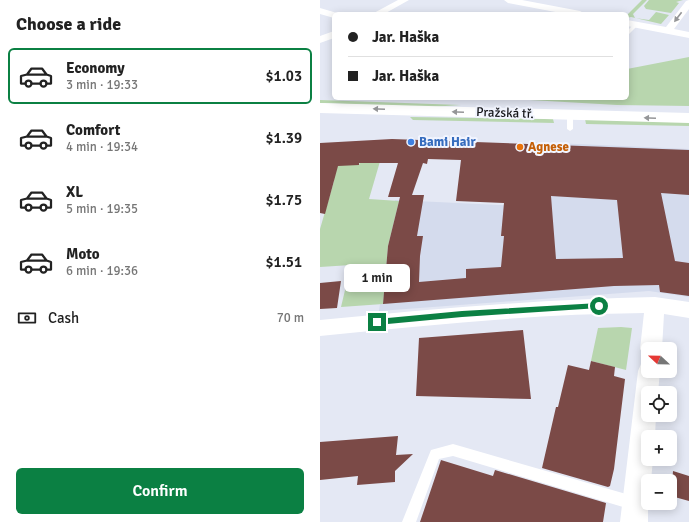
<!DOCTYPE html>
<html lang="en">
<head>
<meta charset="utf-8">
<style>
	body { margin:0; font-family:Signika,sans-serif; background:#f2f2f2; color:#222; height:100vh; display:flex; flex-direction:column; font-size:15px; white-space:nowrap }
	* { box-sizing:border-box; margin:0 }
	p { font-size:13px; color:#767676 }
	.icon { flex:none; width:22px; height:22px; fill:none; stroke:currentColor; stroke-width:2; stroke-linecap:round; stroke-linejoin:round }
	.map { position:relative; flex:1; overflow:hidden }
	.panel { display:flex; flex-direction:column; background:#fff; width:320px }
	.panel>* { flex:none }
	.hud { position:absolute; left:12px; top:12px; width:297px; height:88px; border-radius:6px; box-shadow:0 2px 10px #0003; display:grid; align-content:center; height:88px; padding:0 16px; background:#fff }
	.needle { width:26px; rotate:292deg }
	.buttons { position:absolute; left:321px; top:342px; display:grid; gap:8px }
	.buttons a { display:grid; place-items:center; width:36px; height:36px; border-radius:6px; background:#fff; box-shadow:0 2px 10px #0003; font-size:20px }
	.end { position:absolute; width:18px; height:18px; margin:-9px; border:5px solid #0b8043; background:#fff; box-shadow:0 0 0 2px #fff }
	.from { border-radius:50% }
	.bubble { position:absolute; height:28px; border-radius:6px; background:#fff; box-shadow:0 2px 10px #0003; font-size:13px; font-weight:600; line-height:28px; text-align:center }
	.hud b { display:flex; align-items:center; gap:14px; height:38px; font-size:15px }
	.hud b+b { border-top:1px solid #e0e0e0 }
	.hud i { width:10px; height:10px; background:#222 }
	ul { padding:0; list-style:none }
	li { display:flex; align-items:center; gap:12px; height:56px; margin:0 8px 6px; padding:0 8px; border:2px solid transparent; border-radius:6px }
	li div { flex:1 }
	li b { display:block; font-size:15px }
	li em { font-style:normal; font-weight:600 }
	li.selected { border-color:#0b8043 }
	li>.icon { width:36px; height:36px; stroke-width:1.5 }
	h2 { padding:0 16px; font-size:18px; line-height:48px }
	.pay { display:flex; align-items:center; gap:10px; height:44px; padding:0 16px; font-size:15px }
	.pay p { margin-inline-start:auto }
	.action { display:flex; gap:8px; margin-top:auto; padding:8px 16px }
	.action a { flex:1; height:46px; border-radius:6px; background:#0b8043; color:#fff; font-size:16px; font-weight:600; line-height:46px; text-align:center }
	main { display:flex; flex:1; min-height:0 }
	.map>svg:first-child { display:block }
	.built { fill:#d4dbed }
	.green { fill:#b8d6ae }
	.building { fill:#7b4a47; fill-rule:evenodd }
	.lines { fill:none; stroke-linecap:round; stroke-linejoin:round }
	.lane { fill:#fff; fill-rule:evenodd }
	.street { fill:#fff; fill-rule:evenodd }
	.secondary { fill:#fff; fill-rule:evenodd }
	.oneway { fill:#959698 }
	.route { fill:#0b8043 }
	.shop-dot { fill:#3f7fe0; stroke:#f2f5ff; stroke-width:1.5 }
	.food-dot { fill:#e8710a; stroke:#f2f5ff; stroke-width:1.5 }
	.labels { text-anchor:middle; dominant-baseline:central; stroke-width:4; stroke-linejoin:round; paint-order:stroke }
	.far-street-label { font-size:13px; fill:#141519; stroke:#f2f5ff }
	.far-shop-label { font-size:13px; font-weight:bold; fill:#366cbe; stroke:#f2f5ff; text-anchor:start }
	.far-food-label { font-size:13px; font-weight:bold; fill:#c56008; stroke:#f2f5ff; text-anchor:start }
</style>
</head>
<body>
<main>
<section class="panel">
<h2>Choose a ride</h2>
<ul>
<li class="selected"><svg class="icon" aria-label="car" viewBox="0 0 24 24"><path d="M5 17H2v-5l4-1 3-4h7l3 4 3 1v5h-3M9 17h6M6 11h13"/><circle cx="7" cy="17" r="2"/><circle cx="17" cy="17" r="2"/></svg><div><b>Economy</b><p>3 min · 19:33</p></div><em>$1.03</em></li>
<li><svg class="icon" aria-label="car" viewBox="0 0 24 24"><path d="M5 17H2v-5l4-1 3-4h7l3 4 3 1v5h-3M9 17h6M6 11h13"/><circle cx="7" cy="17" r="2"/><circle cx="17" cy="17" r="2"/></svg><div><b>Comfort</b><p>4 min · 19:34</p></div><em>$1.39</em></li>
<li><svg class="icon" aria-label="car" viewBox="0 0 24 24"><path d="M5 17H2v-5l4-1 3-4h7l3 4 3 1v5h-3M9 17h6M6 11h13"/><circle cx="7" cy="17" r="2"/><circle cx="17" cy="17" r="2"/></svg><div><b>XL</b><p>5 min · 19:35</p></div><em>$1.75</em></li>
<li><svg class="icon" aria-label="car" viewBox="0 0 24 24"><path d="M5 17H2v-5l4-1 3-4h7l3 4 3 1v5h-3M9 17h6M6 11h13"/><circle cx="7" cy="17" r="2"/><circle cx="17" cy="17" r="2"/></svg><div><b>Moto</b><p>6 min · 19:36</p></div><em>$1.51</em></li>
</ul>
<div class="pay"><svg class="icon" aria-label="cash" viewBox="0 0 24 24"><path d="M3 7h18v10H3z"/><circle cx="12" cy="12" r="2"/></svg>Cash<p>70 m</p></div>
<div class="action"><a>Confirm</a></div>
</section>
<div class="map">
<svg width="369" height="522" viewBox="0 0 369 522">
	<rect width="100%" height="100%" fill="#e4e8f4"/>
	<path class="built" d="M212,142L369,149V297L329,291L59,311L75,200L201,206Z"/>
	<path class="green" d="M322,0H327L313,14L315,18L329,20L336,12L349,15L341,24L311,17L307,18V15Z
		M329,0H363L356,2L359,3L351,13L326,9L324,6Z
		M369,57V106L297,105L176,98H307V69Z
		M0,100L141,105L110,107L0,103Z
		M90,117L233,119L234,123L93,120Z
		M265,119L369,122V126L266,124Z
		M61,158L49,199L79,201L68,246L63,304L21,307L31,265L0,267V229L14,181L0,165H39L41,159Z
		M301,327L312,328L306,370L271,361L278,328Z"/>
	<path class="building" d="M72,139L369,150V195L341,193L355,261L369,263V296L340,292L339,285L294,286L63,304L68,246L80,197H68L78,163H39V165L18,166L5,214L0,213V143ZM108,159L141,160L136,201L184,203L181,236H184L181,267L146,269V278L99,282L100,256L103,236H97L104,195H92L103,163L107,164ZM231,196L297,200L303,258L236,259Z
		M21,281L17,308L0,309V283Z
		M203,330L211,399L96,396L99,338Z
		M271,361L295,367L294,376L305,379L294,469L290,486L288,487L222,468L236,407H238L248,365L269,370Z
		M78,436L76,455L93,454L75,471V482L37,485L38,476L0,480V442Z
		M121,460L173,476L175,470L286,503L283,522H100Z
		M353,471L369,476V501L351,496Z"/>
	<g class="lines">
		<path class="lane" d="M314,24L318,25L307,36V31Z
			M250,113L253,115V129L250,131L247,129V115Z
			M133,444L313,496L318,498L320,503L318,508L313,510L133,456L119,459L96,522H82L111,450Z"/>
		<path class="street" d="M78,0H89L64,14H52Z
			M184,0H202L260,11L265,14H246L188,3Z
			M369,0V9L354,29L369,32V38L307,26V20L346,27L366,1Z
			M0,8L17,13L18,14H14V18L0,14Z
			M14,31V38L0,43V36Z
			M335,297L369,302V318L344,314L342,349H328V357L324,355L320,349L324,313C216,314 108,325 0,336V320C112,309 223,299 335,297Z
			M328,362V371H340L338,393H328V415H336L335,437H328V459H333L331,481H328V522H300L318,371L321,364Z"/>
		<path class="secondary" d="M0,103L369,113V123L0,113Z"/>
	</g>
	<defs><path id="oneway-solid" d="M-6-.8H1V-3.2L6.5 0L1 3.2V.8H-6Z"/></defs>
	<g class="oneway">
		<use href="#oneway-solid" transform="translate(358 17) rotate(127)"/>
		<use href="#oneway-solid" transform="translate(59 109) rotate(-178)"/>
		<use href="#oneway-solid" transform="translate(138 112) rotate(-178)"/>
		<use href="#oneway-solid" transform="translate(330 118) rotate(-178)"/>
	</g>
	<path class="route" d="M279,303L282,306L279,308L142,317L57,325L53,322L57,319L142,311Z"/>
	<circle class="shop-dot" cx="91" cy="142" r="4"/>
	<circle class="food-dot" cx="200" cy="147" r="4"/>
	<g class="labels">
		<g class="far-street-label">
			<text transform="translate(185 113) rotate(2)">Pražská tř.</text>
		</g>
		<g class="far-shop-label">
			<text x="99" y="142">Bami Hair</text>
		</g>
		<g class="far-food-label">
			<text x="208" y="147">Agnese</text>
		</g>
	</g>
</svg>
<div class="buttons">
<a><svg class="needle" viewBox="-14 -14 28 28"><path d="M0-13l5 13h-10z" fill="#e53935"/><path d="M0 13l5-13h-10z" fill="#767676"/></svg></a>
<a><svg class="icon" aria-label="locate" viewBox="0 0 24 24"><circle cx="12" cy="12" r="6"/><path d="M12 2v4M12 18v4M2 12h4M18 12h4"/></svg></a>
<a>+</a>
<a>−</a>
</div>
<i class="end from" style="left:279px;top:306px"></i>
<i class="end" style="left:57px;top:322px"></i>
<div class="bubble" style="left:24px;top:264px;width:66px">1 min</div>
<div class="hud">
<b><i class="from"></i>Jar. Haška</b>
<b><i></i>Jar. Haška</b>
</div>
</div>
</main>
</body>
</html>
